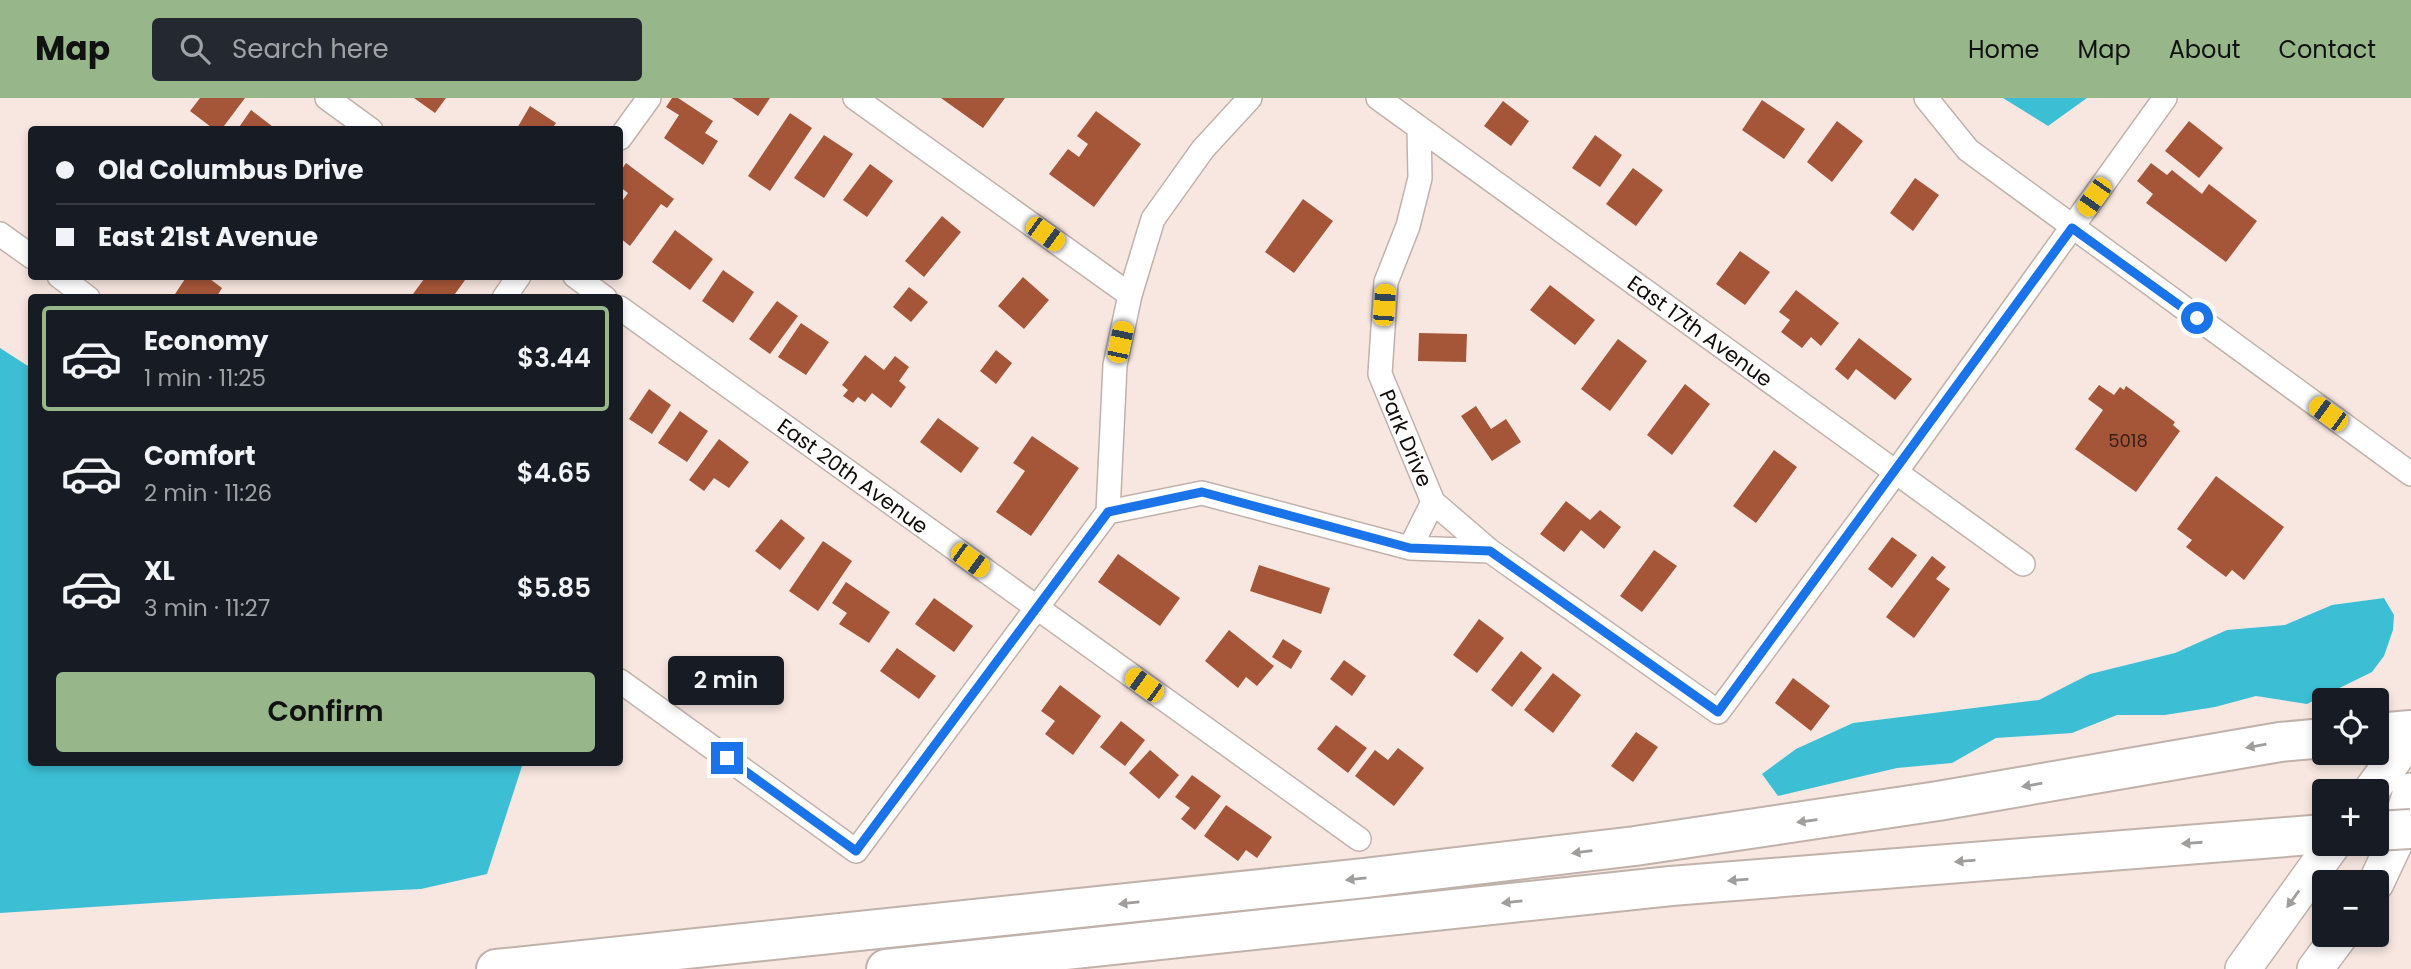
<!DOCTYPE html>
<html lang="en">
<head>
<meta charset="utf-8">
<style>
	body { margin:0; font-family:Poppins,sans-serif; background:#242831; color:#f1f3f6; height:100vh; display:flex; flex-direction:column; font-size:26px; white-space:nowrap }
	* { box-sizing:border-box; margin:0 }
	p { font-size:23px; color:#9ea1a6 }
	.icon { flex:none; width:38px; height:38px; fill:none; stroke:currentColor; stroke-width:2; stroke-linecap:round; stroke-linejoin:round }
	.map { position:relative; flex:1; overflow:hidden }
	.side { position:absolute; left:28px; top:196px; width:595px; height:472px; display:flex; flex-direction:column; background:#171b24; border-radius:7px; box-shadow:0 4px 10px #0003 }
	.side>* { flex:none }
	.hud { position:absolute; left:28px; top:28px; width:595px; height:154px; border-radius:7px; box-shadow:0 4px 10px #0003; display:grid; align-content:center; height:154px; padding:0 28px; background:#171b24 }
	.controls { position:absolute; left:2312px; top:590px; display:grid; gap:14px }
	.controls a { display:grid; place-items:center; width:77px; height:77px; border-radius:7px; background:#171b24; box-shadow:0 4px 10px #0003; font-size:35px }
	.end { position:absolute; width:32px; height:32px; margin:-16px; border:9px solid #1a73e8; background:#fff; box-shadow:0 0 0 4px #fff }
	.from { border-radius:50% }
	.bubble { position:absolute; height:49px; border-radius:7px; background:#171b24; box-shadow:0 4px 10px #0003; font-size:23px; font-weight:600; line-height:49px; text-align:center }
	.car { position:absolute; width:21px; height:42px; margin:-21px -10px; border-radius:9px; box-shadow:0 0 5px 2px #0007; background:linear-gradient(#f5c518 24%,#345 0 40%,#f5c518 0 76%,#345 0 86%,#f5c518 0) }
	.hud b { display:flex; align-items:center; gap:24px; height:66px; font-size:26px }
	.hud b+b { border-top:2px solid #363941 }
	.hud i { width:18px; height:18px; background:#f1f3f6 }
	ul { padding:12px 0 0; list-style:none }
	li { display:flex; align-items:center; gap:21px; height:105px; margin:0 14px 10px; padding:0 14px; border:4px solid transparent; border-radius:7px }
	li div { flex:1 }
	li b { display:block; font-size:26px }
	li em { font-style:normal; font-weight:600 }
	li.current { border-color:#97b78a }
	li>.icon { width:63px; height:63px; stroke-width:1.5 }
	.primary-button { display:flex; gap:14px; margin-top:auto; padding:14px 28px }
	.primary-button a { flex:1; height:80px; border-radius:7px; background:#97b78a; color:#111; font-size:28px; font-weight:600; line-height:80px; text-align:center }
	header { display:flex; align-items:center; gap:42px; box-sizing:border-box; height:98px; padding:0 35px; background:#97b78a; color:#111 }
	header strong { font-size:33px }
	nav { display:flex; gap:38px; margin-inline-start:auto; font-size:24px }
	.search { width:490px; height:63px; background:#242831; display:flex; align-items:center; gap:18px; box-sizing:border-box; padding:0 24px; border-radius:7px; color:#9ea1a6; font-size:26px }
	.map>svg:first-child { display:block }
	.water { fill:#3cbfd5 }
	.building { fill:#a65638 }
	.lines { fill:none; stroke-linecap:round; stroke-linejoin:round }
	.minor-casing { stroke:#c1b1ab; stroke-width:26 }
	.primary-casing { stroke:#c1b1ab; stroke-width:38 }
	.motorway-casing { stroke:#c1b1ab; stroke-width:42 }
	.minor { stroke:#fff; stroke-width:23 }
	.primary { stroke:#fff; stroke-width:35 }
	.motorway { stroke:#fff; stroke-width:38 }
	.motorway-bridge-casing { stroke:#c1b1ab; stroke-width:42; stroke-linecap:butt }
	.motorway-bridge { stroke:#fff; stroke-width:38 }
	.oneway { fill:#a09d9d }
	.route { stroke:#1a73e8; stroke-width:9 }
	.labels { text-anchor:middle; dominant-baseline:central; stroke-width:6; stroke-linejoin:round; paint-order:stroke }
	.number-label { font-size:18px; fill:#361e16 }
	.street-label { font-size:21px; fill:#110b0a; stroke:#fff }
</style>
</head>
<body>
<header>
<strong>Map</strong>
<div class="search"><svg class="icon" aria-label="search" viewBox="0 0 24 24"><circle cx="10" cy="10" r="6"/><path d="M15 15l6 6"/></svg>Search here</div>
<nav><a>Home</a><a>Map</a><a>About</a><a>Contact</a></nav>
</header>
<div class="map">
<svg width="2411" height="871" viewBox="0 0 2411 871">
	<rect width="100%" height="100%" fill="#f8e7e1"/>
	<path class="water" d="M2003,0H2087L2048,28Z
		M0,250L31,270L32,665H523L487,776L421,791L215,801L0,815Z
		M2384,500L2394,517L2393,532L2384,558L2372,574L2307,606L2256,598L2215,609L2165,617H2117L2072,635L1996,640L1952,665L1897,670L1778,698L1762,676L1796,651L1853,625L2039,602L2090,576L2175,555L2227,532L2285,527L2332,507Z"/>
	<path class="building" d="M200,0H245L221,32H215L190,13Z
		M414,0H446L435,15Z
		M672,0H678L713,23L705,35L718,43L703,67L664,40L679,17L666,9Z
		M732,0H770L758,18Z
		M941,0H1005L983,30Z
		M1762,2L1805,31L1784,61L1742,32Z
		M1503,3L1529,23L1511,48L1484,28Z
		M530,8L556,25L551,32H516Z
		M251,12L277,32H237Z
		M1096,13L1141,46L1094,109L1049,76L1068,51L1079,59L1088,46L1077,38Z
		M790,15L812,30L770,93L748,78Z
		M1837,23L1863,43L1832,84L1807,64Z
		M2189,23L2223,50L2199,80L2165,53Z
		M824,37L853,56L824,100L794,80Z
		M1595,37L1622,57L1600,89L1572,70Z
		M626,65L674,101L667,110L661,106L630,148L620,140V106L628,95L620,89V74Z
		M2151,65L2167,77L2172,72L2202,96L2209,86L2257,123L2226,164L2146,105L2153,96L2137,83Z
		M870,66L893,83L867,119L843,102Z
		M1633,70L1663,92L1636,128L1606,106Z
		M1915,80L1939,97L1913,133L1890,115Z
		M1303,101L1333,123L1294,175L1265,154Z
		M942,118L961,134L924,179L905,163Z
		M675,132L713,161L690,192L652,164Z
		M1740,153L1770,174L1745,207L1716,186Z
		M723,172L754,194L733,225L702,203Z
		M187,178H206L222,190L216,200H180L175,196Z
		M421,178H468L452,200H410L424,181Z
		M1023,179L1049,202L1024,231L998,208Z
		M1550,187L1595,222L1575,247L1530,212Z
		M909,189L928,204L911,224L893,209Z
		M1796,192L1839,225L1821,248L1811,239L1802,250L1781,234L1790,222L1779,214Z
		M777,203L798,218L770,256L749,241Z
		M801,225L829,244L806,277L778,259Z
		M1419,235L1467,236L1466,264L1418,263Z
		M1859,240L1912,281L1895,302L1856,271L1848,282L1835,271Z
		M1618,241L1647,263L1610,313L1581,291Z
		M996,252L1012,265L996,286L980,273Z
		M865,257L884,272L895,258L909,269L899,283L906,289L891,310L872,295L865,304L858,299L853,305L843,298L848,292L842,287Z
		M1685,286L1710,306L1672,357L1647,337Z
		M2099,287L2114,297L2120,289L2124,292L2126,288L2175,324L2173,327L2180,333L2136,394L2075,351L2103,312L2088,301Z
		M649,291L671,307L652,336L629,321Z
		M1476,308L1491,331L1506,321L1521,344L1492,363L1461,318Z
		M680,313L708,333L687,364L658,345Z
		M938,320L979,350L961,375L920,344Z
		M1032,338L1079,370L1031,438L996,414L1025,373L1013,365Z
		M719,341L749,364L729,390L714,380L704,393L689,382Z
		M1774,352L1797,369L1756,425L1733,408Z
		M2216,378L2284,429L2244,482L2232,472L2226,479L2186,449L2192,442L2177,431Z
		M1566,403L1590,422L1600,412L1621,429L1604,451L1581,432L1564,454L1540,436Z
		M781,421L805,440L780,472L755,453Z
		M1892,439L1917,457L1892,490L1868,471Z
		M823,443L852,463L818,513L789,493Z
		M1654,452L1677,468L1642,514L1620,498Z
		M1118,456L1180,500L1160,528L1098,484Z
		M1932,458L1946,469L1936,481L1950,491L1914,540L1886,519Z
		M1259,467L1330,490L1321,516L1250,493Z
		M846,484L890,514L869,545L839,526L847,515L832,505Z
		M934,500L973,528L954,554L915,526Z
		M1479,521L1504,540L1477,575L1453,557Z
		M1229,532L1274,568L1257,588L1246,579L1238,590L1205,563Z
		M1283,541L1302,553L1291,571L1272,559Z
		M897,550L936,578L919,601L880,573Z
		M1521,553L1542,570L1512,609L1491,592Z
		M1344,562L1366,578L1352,598L1330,581Z
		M1553,575L1581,597L1553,635L1524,612Z
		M1793,580L1830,608L1811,633L1775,605Z
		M1060,587L1101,618L1073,657L1045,636L1055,623L1041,613Z
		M1121,623L1145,642L1125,668L1100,649Z
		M1336,627L1367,650L1348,675L1317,651Z
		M1636,634L1658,649L1633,684L1611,668Z
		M1398,650L1424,670L1394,708L1355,678L1375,652L1388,662Z
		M1150,652L1179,677L1159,701L1129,675Z
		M1192,677L1221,698L1195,732L1181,721L1190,710L1175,699Z
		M1226,707L1272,739L1257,760L1246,752L1238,763L1204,738Z"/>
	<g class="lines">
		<g class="minor-casing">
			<path id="minor" d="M327,0L371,32
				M855,0L1130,197
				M1378,0L2023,466
				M1926,0L1968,52L2411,376
				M1419,30L1420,80L1408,128L1386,184L1380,276L1433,404L1490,453L1718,614L1896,374L2165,0
				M620,40L649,0
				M0,136L32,159
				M59,178L88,200
				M575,178L605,200
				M504,200L519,178
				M620,210L1359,741
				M1108,414L1202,395L1410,450L1490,453
				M1410,450L1433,404
				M620,583L856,753L1108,414L1115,267L1130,197L1153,121L1203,51L1250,0"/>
		</g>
		<g class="primary-casing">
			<path id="primary" d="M2371,693L2411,638
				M2376,785L2397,740L2411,693
				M2243,871L2333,746
				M2315,871L2341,836"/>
		</g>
		<g class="motorway-casing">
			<path id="motorway" d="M2376,635L2411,632
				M496,871L1365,780L1635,748L1938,703L2280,644L2324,640
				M886,871L1671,788L2324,736"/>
		</g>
		<use href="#minor" class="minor"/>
		<use href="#primary" class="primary"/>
		<use href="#motorway" class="motorway"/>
		<g class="motorway-bridge-casing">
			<path id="motorway-bridge" d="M2376,733L2411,731"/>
		</g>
		<use href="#motorway-bridge" class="motorway-bridge"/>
	</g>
	<defs><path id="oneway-solid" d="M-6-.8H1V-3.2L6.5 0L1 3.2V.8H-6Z" transform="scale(1.75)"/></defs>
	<g class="oneway">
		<use href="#oneway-solid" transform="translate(2256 648) rotate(170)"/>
		<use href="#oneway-solid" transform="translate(2032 687) rotate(170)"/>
		<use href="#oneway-solid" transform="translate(1807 723) rotate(172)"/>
		<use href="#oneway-solid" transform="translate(2192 745) rotate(176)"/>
		<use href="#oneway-solid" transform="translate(1582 754) rotate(173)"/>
		<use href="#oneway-solid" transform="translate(1965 763) rotate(175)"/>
		<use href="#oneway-solid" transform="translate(1356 781) rotate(174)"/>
		<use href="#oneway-solid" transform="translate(1738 782) rotate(175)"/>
		<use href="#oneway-solid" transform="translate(2293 801) rotate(126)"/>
		<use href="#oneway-solid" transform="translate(1512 804) rotate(174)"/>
		<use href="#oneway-solid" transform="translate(1129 805) rotate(174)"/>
	</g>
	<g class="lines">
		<path class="route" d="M727,660L856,753L1108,414L1202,394L1410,450L1490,453L1718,614L2072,130L2197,220"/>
	</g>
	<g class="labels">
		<g class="number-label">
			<text x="2128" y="342">5018</text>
		</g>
		<g class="street-label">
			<text transform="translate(1700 233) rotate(36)">East 17th Avenue</text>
			<text transform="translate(1406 340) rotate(67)">Park Drive</text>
			<text transform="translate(853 378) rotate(36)">East 20th Avenue</text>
		</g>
	</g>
</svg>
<div class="controls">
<a><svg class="icon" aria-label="locate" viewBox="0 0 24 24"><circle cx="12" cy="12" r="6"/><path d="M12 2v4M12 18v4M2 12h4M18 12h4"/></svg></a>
<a>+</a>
<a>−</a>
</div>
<i class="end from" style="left:2197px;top:220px"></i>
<i class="end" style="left:727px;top:660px"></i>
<div class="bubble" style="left:668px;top:558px;width:116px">2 min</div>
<i class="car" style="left:2094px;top:99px;rotate:215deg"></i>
<i class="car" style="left:1045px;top:136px;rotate:126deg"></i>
<i class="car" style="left:1384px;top:207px;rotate:4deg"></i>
<i class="car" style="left:1120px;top:244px;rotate:12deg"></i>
<i class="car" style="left:2328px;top:316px;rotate:306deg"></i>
<i class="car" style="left:970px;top:462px;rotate:126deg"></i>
<i class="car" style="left:1144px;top:587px;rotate:306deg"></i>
<div class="hud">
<b><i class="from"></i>Old Columbus Drive</b>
<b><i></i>East 21st Avenue</b>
</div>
<section class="side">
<ul>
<li class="current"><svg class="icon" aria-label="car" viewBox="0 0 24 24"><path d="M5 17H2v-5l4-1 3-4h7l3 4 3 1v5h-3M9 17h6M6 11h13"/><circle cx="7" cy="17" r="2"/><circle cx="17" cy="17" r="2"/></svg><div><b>Economy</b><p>1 min · 11:25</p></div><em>$3.44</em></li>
<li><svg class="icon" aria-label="car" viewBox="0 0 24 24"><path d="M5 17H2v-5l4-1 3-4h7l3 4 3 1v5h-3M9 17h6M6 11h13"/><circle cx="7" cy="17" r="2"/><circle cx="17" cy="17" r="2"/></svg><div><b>Comfort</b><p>2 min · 11:26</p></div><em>$4.65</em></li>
<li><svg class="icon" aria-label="car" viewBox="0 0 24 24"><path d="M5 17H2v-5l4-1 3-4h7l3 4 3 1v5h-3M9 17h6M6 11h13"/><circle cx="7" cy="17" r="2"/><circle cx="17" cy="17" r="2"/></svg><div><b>XL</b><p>3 min · 11:27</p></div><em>$5.85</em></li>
</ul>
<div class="primary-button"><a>Confirm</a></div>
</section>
</div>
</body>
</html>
